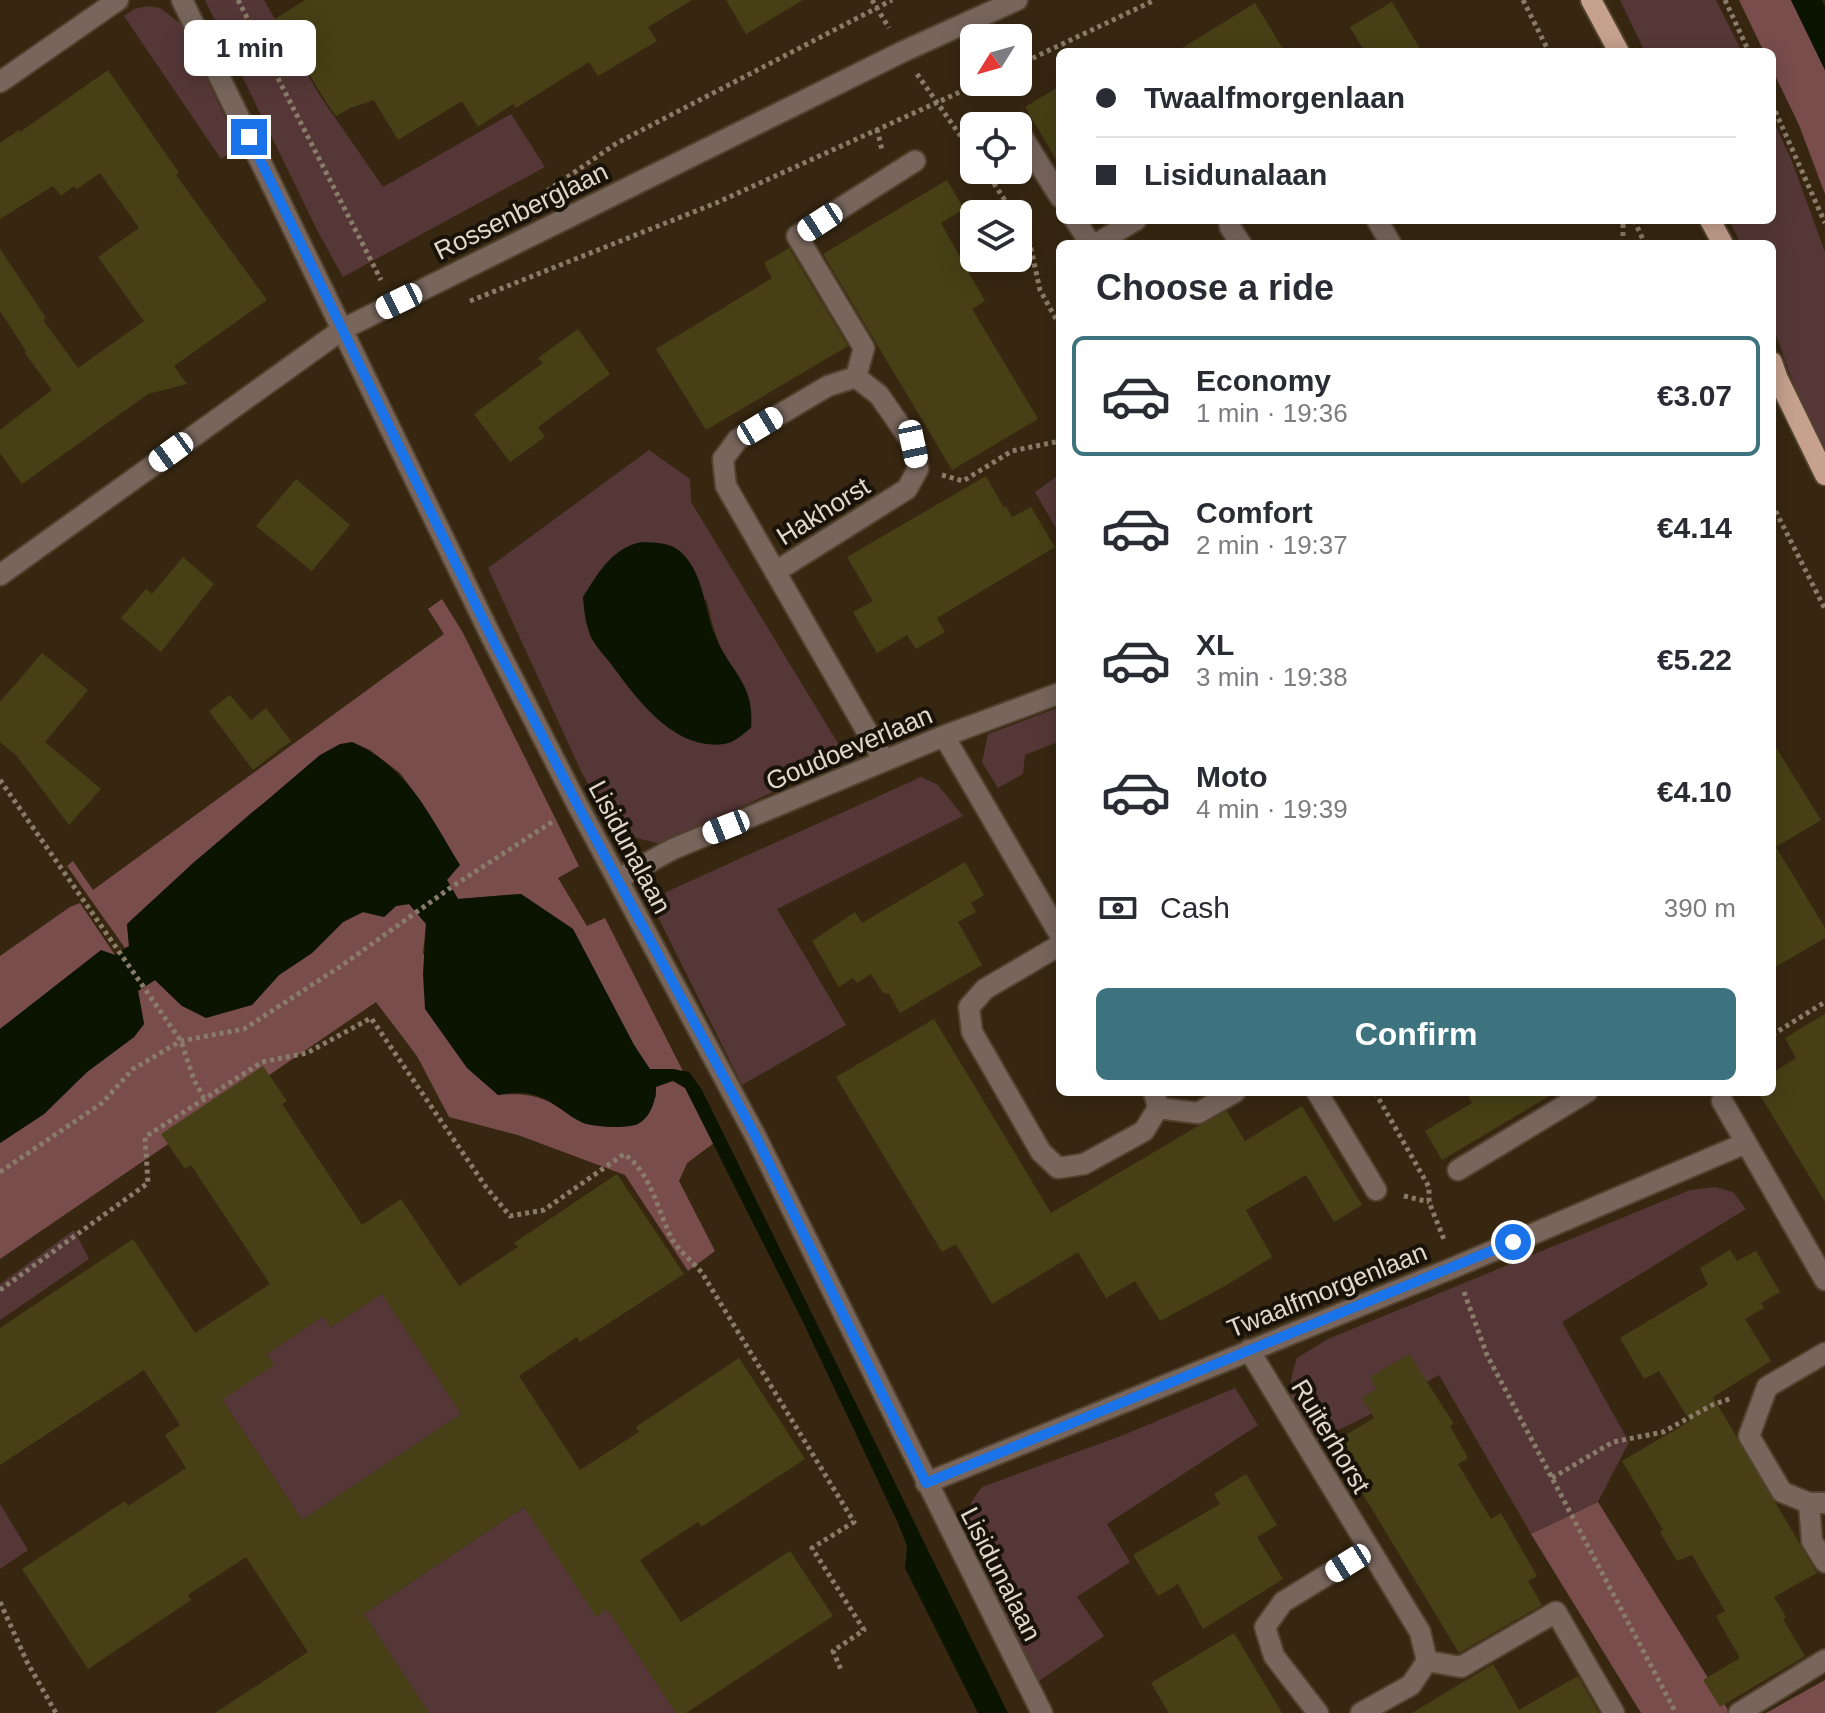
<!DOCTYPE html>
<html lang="en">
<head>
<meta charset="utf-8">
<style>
	body { margin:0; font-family:Arial,sans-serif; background:#f7f7f7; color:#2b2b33; height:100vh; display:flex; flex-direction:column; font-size:30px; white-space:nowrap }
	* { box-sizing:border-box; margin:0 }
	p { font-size:26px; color:#7c7c81 }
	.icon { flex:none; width:44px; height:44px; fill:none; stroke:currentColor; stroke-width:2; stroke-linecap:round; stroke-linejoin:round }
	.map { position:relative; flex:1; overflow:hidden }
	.details { position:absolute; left:1056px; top:240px; width:720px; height:856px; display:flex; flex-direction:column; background:#fff; border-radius:12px; box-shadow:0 4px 20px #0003 }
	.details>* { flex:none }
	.banner { position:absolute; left:1056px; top:48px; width:720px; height:176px; border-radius:12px; box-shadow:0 4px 20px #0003; display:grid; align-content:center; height:176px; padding:0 40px; background:#fff }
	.needle { width:52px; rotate:233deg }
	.fabs { position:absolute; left:960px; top:24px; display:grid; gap:16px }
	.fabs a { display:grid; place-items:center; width:72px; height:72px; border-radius:12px; background:#fff; box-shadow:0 4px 20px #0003; font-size:40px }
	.end { position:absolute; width:36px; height:36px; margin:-18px; border:10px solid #1a73e8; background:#fff; box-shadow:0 0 0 4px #fff }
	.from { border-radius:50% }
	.bubble { position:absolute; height:56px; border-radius:12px; background:#fff; box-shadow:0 4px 20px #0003; font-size:26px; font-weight:700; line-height:56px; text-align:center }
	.car { position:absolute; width:24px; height:48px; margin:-24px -12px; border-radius:10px; box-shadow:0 0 6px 2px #0007; background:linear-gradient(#fff 24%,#345 0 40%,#fff 0 76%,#345 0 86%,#fff 0) }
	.banner b { display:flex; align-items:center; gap:28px; height:76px; font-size:30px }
	.banner b+b { border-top:2px solid #e1e1e2 }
	.banner i { width:20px; height:20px; background:#2b2b33 }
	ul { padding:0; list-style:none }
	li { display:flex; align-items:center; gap:24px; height:120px; margin:0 16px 12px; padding:0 24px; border:4px solid transparent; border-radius:12px }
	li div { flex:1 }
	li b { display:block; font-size:30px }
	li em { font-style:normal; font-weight:700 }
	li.active { border-color:#3d737e }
	li>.icon { width:72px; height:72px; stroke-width:1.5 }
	h2 { padding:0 40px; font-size:36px; line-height:96px }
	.pay { display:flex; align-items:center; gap:20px; height:88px; padding:0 40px; font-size:30px }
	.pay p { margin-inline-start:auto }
	.primary-button { display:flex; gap:16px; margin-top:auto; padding:16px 40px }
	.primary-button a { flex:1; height:92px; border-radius:12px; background:#3d737e; color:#fff; font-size:32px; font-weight:700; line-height:92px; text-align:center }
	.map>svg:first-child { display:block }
	.green { fill:#553737; fill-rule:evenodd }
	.forest { fill:#7a4d4d }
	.water { fill:#0b1400 }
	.building { fill:#474016; fill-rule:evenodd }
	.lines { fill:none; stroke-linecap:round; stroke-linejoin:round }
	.minor-casing { stroke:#52432f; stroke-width:24 }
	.major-casing { stroke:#52432f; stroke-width:24 }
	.path { stroke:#897c6a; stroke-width:5; stroke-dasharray:4 4; stroke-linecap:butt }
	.minor { stroke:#78665d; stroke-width:20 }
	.major { stroke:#c6a18e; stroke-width:20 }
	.route { stroke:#1a73e8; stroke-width:10 }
	.labels { text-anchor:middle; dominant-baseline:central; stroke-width:8; stroke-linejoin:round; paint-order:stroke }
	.street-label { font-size:26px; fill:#e1d7ca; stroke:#191209 }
</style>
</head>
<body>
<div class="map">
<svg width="1825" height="1713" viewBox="0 0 1825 1713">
	<rect width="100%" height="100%" fill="#372711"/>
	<path class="green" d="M205,0H264L320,96L383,187L511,114L545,167L343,277L318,232Z
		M1620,0H1716L1742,52H1645Z
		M147,6L160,8L181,24L239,147L221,159L124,16L134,9Z
		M1772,118L1791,159L1825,252V451L1800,402L1772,324V244H1741L1729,220H1772Z
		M649,450L690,479L691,502L847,758L660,844L637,838L611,826L581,771L488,568ZM611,558L707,601C715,639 723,656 745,687L647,708L590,637L583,597Z
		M1060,474V535L1035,492Z
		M1060,707V741L1025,755L1023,774L998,788L982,762L988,734Z
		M921,777L938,785L963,816L777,909L846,1025L742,1085L656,913L666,892Z
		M1715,1187L1733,1192L1746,1209L1562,1322L1629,1442L1598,1502L1531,1534L1439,1375L1369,1415L1312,1443C1293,1408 1283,1399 1297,1358L1328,1339L1690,1190Z
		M74,1230L89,1259L0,1320V1284Z
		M382,1294L461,1414L302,1520L222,1400L267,1354L323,1316L331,1327Z
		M1235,1388L1258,1425L1107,1524L1130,1562L1077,1597L1104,1636L1036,1683L962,1539C964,1517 968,1504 982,1487L1126,1434Z
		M0,1504L28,1550L0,1569Z
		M524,1507L596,1616L607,1609L676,1713H429L364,1614Z"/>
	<path class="forest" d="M1739,0H1791L1825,70V194L1799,125L1772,69V52H1764Z
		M442,599L463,633L579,866L558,878L587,926L605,918L718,1140L687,1163L679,1181L715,1251L688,1271L625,1175L518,1135L449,1117L417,1056L376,1002L0,1259V1143L44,1114L87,1072L134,1037L144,1024L138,991L155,980L182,1006L252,1005L279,975L312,953L343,922L363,912L384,917L396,906L409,904L426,924L423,953L498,1095C529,1092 550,1098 573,1118L656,1097L655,1077L634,1045L573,929L521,894L458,899L447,880L423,804L400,773L370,750L352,742L252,812L127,924L129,946L125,948L67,866L73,861L93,890L444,634L428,609Z
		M80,903L115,955L101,951L0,1029V956L70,907Z
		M1598,1502L1730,1713H1641L1531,1534Z
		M1825,1680V1713H1766Z"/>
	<path class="water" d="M1791,0H1822L1825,6V70Z
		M642,542C656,543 671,542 682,553C705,576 704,611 716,638C723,656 736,669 744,686C751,699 752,714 751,728C743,734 734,743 724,744C674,751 637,699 611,664C604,655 594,645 590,634C585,622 584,609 583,597C598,573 613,547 642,542Z
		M352,742C408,767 430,816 460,865L447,880L458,899L521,894L573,929L634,1045L650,1069H673L689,1072L702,1090L1008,1713H978L905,1568L907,1546L898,1523L803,1322L685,1088L673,1081L656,1087C656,1100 651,1117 638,1124C628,1129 593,1127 583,1123C566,1115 554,1101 535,1095C523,1091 511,1093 498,1095L467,1068L425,1009L423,974L426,924L409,904L396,906L384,917L363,912L343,922L312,953L279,975L252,1005L206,1018L182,1006L155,980L138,991L144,1024L134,1037L87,1072L44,1114L0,1143V1029L101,950L115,955L129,946L127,924L193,863L320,755L340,744Z"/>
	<path class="building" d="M305,0H692L648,27L657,41L598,76L589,62L516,108L513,104L478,127L462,101L398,140L374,100L350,108L336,116L326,102L275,19Z
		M726,0H803L746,34Z
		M1392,2L1422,52H1365L1350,27Z
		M1255,3L1285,52H1176Z
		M108,70L179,173L176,175L267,300L174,366L187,384L148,394L22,484L0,453V430L52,390L25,353L26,351L0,311V249L46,318L43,320L78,368L144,321L98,257L139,228L100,173L77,189L74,186L61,196L53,186L0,219V143L19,130L20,132Z
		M1060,86V166L1025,107Z
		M947,180L964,209L941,223L985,301L972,309L1038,419L952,470L823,254Z
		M789,248L848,346L706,430L656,349L772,278L764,263Z
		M578,329L610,374L538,427L545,437L510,462L474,414L543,363L538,358Z
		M986,476L1004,508L1006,506L1012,517L1031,507L1055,547L937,618L945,632L916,649L907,635L877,653L853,612L873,601L847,557Z
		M296,479L350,525L312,571L256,526Z
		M183,557L214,584L161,652L121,618L146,589L152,594Z
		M42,653L88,690L45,742L101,789L69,825L16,755L0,742V702Z
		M230,695L251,720L266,708L291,741L253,770L209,711Z
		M1772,741L1821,820L1776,847L1825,928V938L1772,969Z
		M965,862L984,895L971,903L976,912L958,922L982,965L900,1013L889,994L883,993L871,974L857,983L853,978L839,987L812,941L855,912L862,923Z
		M1825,1014V1202L1758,1092H1772V1073L1796,1058L1785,1038Z
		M934,1019L1051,1213L1198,1126L1227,1111L1245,1141L1302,1106L1362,1205L1334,1222L1306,1175L1246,1210L1272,1257L1225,1286L1160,1321L1135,1281L1106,1298L1078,1252L992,1304L956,1244L942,1252L836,1077Z
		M263,1066L287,1101L282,1104L362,1225L401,1199L459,1286L518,1247L514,1243L617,1174L684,1274L580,1342L577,1337L519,1376L580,1470L639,1432L636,1427L739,1358L805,1459L701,1527L698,1522L640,1560L681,1622L790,1551L833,1616L686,1713H676L607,1609L596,1617L524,1507L364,1614L429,1713H215L308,1652L246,1557L188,1595L191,1600L88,1669L22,1569L125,1501L128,1506L186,1468L165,1435L180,1425L144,1370L0,1465V1328L133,1239L195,1333L270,1284L191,1165L185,1169L161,1134ZM382,1294L461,1414L302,1520L222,1400L274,1365L267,1354L323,1316L331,1327Z
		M1466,1092H1556L1442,1160L1425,1131L1472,1103Z
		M1730,1250L1737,1261L1756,1251L1780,1292L1761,1303L1764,1308L1745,1319L1771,1361L1713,1397L1817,1573L1774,1597L1786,1617L1783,1619L1805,1656L1720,1707L1703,1680L1740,1658L1716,1616L1725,1611L1692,1555L1677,1561L1660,1532L1663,1530L1622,1461L1690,1421L1659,1371L1644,1379L1620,1338L1708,1285L1700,1268Z
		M1409,1354L1454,1424L1450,1426L1468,1458L1458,1464L1491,1519L1501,1513L1537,1576L1528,1581L1542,1605L1459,1653L1332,1443L1374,1418L1362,1398L1376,1389L1370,1377Z
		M1246,1474L1277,1525L1257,1537L1283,1579L1203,1629L1178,1584L1158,1596L1133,1555L1220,1504L1214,1494Z
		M1234,1633L1282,1713H1169L1151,1683Z
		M1493,1664L1519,1710L1578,1676L1599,1713H1412Z"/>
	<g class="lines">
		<g class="minor-casing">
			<path id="minor" d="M182,0L491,636L578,806L756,1137L1042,1713
				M0,82L118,0
				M1018,130L1060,197
				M1075,220L1091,244
				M1229,220L1230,227L1241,244
				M1377,220L1391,244
				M1096,244L1136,220
				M856,377L864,348L797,236L915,161
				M775,572L907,489L918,469L913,444L879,395L856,377L828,386L738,439L723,459L726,486L884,761
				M0,575L343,329L902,52L1017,0
				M944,736L1060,935
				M618,879L673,849L944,736L1060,693
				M1060,945L985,989L969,1007L972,1032L1041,1152L1058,1168L1084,1164L1144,1131L1158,1108L1154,1092
				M1317,1092L1376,1190
				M1722,1101L1825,1280
				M1158,1108L1198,1113L1235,1092
				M1458,1170L1587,1092
				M1249,1350L1420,1632L1427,1661L1411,1685L1361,1713
				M1825,1353L1767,1387L1749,1436L1782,1492L1809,1503H1825
				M926,1483L1455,1267L1746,1143
				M1809,1503L1812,1541L1825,1562
				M1427,1661L1461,1667L1556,1612L1614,1713
				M1318,1713L1274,1656L1265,1627L1283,1602L1369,1549
				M1739,1713L1825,1660"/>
		</g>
		<g class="major-casing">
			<path id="major" d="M1591,0L1619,52
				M1710,220L1723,244
				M1772,362L1778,379L1825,475"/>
		</g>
		<path class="path" d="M238,0L381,280
			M872,0L889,28
			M1523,0L1549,52
			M1725,0L1749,52
			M1018,65L1155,0
			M917,74L974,155
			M1772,104L1825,223
			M877,129L882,150
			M985,170L1014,214
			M989,176L1002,170
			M534,200L617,143L892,0
			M1018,219L1028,235L1040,290L1060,326
			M1634,220L1645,244
			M1623,244V220
			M470,301L716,203L982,82
			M942,475L963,481L1012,451L1060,441
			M1772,504L1825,609
			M0,780L181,1041L194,1080L204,1098
			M1772,1035L1825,1002
			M1375,1092L1429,1187V1202L1445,1242
			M0,1172L102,1103L133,1069L181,1041L244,1029L341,966L453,886L555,820
			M1404,1196L1429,1202
			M0,1290L148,1183L145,1137L262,1062L307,1053L371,1018L486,1187L510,1216L544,1210L624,1154C651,1172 658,1212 672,1239C679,1251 693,1262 702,1273L854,1522L812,1548L864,1630L833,1651L842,1672
			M1464,1292L1487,1355L1676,1713
			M1552,1478L1613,1442L1663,1432L1712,1405L1732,1398
			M0,1602L27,1662L56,1713"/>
		<use href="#minor" class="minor"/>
		<use href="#major" class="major"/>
	</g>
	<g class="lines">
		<path class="route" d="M249,137L491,636L578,806L756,1137L926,1483L1513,1242"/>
	</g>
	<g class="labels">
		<g class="street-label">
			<text transform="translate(521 211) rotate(-26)">Rossenberglaan</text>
			<text transform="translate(823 511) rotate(-32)">Hakhorst</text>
			<text transform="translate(849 748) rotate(-23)">Goudoeverlaan</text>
			<text transform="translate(630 847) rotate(62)">Lisidunalaan</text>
			<text transform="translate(1327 1290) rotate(-22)">Twaalfmorgenlaan</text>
			<text transform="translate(1331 1436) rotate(59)">Ruiterhorst</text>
			<text transform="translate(1001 1574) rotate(63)">Lisidunalaan</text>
		</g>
	</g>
</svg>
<div class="fabs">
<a><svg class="needle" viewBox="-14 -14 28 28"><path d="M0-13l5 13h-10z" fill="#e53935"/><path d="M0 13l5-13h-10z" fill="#7c7c81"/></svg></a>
<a><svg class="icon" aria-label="locate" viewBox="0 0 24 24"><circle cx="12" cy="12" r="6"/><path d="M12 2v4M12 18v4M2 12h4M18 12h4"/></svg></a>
<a><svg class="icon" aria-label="layers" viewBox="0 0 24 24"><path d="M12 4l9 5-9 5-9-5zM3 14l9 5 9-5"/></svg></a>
</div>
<i class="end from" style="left:1513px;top:1242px"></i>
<i class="end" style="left:249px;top:137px"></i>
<div class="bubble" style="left:184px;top:20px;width:132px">1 min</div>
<i class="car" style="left:820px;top:222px;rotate:237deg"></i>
<i class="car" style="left:399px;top:301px;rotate:244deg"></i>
<i class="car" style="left:760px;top:426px;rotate:59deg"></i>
<i class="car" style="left:913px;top:444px;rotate:168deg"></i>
<i class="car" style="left:171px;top:452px;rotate:234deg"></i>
<i class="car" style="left:726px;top:827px;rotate:248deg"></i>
<i class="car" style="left:1348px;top:1563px;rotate:238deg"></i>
<div class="banner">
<b><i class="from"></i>Twaalfmorgenlaan</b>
<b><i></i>Lisidunalaan</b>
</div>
<section class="details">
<h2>Choose a ride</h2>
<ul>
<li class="active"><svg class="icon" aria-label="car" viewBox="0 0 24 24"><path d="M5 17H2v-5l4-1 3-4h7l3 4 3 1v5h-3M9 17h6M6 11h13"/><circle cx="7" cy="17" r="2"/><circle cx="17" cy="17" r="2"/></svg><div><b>Economy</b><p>1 min · 19:36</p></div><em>€3.07</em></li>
<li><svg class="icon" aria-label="car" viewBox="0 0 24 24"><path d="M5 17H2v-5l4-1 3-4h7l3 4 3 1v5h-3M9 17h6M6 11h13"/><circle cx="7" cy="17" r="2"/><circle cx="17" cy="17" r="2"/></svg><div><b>Comfort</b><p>2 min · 19:37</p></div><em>€4.14</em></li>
<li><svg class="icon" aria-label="car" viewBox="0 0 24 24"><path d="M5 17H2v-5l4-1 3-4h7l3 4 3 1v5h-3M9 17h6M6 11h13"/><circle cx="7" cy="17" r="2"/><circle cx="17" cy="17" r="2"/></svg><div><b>XL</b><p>3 min · 19:38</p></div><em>€5.22</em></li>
<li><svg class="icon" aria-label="car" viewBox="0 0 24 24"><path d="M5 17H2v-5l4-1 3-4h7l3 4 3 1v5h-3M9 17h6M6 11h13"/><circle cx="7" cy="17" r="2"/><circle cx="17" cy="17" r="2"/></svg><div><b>Moto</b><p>4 min · 19:39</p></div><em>€4.10</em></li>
</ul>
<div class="pay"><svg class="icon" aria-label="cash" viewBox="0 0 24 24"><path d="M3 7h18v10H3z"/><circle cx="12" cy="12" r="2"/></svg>Cash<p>390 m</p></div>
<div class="primary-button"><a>Confirm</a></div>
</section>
</div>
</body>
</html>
